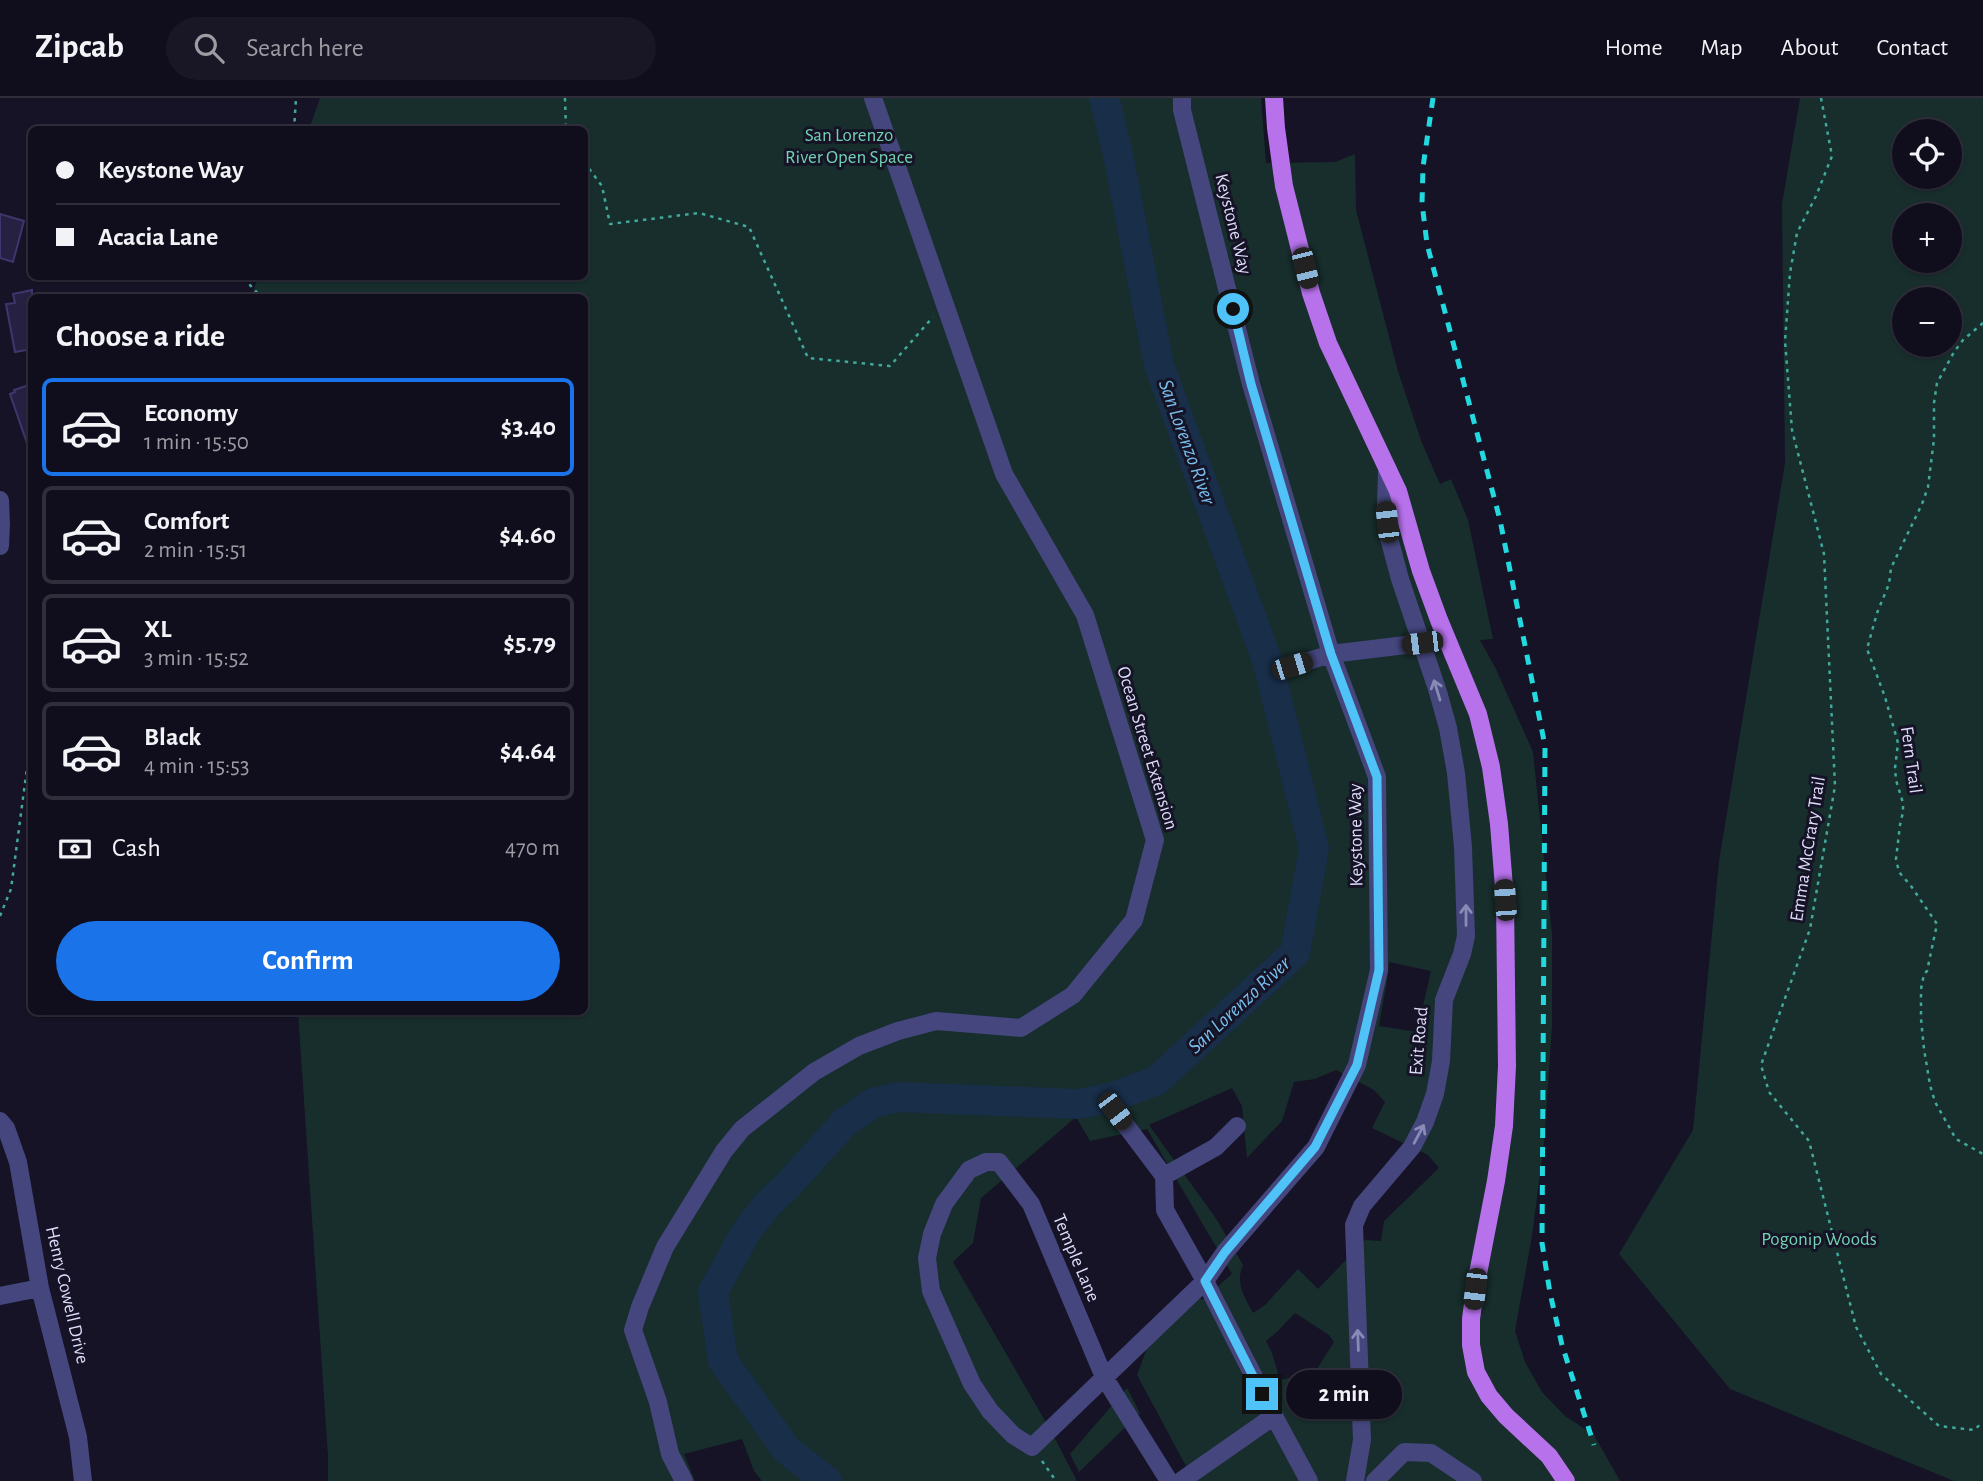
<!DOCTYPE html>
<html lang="en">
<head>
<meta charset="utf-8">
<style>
	body { margin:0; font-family:"Alegreya Sans",sans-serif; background:#191725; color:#f1f3f6; height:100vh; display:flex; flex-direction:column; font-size:26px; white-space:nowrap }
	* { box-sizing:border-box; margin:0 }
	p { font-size:23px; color:#9c9ca3 }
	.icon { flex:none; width:38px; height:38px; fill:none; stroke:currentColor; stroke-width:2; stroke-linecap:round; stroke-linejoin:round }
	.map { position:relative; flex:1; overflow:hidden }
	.sheet { position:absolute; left:28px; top:196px; width:560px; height:721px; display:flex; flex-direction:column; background:#100e1c; border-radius:10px; box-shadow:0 2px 5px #0004,0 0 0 2px #302e3b }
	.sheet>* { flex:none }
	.top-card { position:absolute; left:28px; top:28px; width:560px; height:154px; border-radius:10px; box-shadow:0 2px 5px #0004,0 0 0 2px #302e3b; display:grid; align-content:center; height:154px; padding:0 28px; background:#100e1c }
	.controls { position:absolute; left:1892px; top:21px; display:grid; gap:14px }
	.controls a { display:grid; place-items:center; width:70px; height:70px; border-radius:50%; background:#100e1c; box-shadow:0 2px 5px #0004,0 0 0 2px #302e3b; font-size:35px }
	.end { position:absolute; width:32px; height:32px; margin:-16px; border:9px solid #4fc3f7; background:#111; box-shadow:0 0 0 4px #111 }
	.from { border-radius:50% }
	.bubble { position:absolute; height:49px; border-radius:24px; background:#100e1c; box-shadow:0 2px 5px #0004,0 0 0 2px #302e3b; font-size:23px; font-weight:700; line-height:49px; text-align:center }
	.car { position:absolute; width:21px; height:42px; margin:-21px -10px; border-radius:9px; box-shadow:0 0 5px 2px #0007; background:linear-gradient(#222 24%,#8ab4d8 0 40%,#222 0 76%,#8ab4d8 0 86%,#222 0) }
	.top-card b { display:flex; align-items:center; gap:24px; height:66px; font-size:26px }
	.top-card b+b { border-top:2px solid #302e3b }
	.top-card i { width:18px; height:18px; background:#f1f3f6 }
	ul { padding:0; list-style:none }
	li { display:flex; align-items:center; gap:21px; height:98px; margin:0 14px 10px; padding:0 14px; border:4px solid #302e3b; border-radius:10px }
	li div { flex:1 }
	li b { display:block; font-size:26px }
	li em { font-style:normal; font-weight:700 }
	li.selected { border-color:#1a73e8 }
	li>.icon { width:63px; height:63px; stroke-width:1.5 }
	h2 { padding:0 28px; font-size:32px; line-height:84px }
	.pay { display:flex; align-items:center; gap:18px; height:77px; padding:0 28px; font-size:26px }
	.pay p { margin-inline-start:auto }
	.cta { display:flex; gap:14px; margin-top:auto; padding:14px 28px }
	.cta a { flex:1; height:80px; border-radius:42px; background:#1a73e8; color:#fff; font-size:28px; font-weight:700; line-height:80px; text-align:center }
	header { display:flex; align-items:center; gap:42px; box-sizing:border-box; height:98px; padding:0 35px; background:#100e1c; border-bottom:2px solid #302e3b }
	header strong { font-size:33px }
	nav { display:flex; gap:38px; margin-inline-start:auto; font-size:24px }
	.search { width:490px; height:63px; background:#191725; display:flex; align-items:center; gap:18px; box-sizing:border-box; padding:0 24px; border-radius:38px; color:#9c9ca3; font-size:26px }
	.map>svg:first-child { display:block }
	.green { fill:#172e2c; fill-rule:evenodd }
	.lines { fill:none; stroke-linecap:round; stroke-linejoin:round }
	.river { stroke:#182e49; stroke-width:30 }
	.building { fill:#262143; stroke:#3e366c; stroke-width:2 }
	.path { stroke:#41a99c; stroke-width:2.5; stroke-dasharray:3.5 5; stroke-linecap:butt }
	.minor { stroke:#44467d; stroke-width:18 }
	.major { stroke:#b671eb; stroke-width:18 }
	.rail { stroke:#22d9e0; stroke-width:5; stroke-dasharray:10 9; stroke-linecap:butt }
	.oneway { stroke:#898ab5 }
	.route { stroke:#4fc3f7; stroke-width:9 }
	.labels { text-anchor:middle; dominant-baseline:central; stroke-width:6; stroke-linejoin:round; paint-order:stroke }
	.park-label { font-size:19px; fill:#71d1b3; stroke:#151325 }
	.street-label { font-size:19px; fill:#dddcfa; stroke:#151325 }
	.water-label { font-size:21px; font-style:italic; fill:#78beec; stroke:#151325 }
</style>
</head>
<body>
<header>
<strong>Zipcab</strong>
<div class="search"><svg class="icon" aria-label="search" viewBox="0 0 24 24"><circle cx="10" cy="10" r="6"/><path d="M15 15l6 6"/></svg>Search here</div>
<nav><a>Home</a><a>Map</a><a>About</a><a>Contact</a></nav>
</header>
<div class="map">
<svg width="1983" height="1383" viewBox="0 0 1983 1383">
	<rect width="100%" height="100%" fill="#151325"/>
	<path class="green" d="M320,0H1261L1266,65L1335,64L1355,56L1356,112L1398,273L1422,345L1440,386L1451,381L1468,422L1493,541L1480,542L1496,571L1533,654L1552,836V928L1544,1045L1532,1138L1515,1233L1525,1264L1542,1294L1565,1318L1594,1337L1620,1383H1194L1137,1277L1148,1247L1175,1224L1171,1214L1200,1199L1202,1202L1232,1176L1147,1031L1090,1043L1076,1019L981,1100L973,1145L953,1164L1051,1333L1077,1383H762L754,1373L742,1341L684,1356L695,1383H328V1358L298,914H584V200H251L258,179L584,178V32L309,31ZM1389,864L1431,873L1417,934L1379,928L1388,877ZM1336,972L1374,992L1385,1004L1372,1030L1428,1057L1439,1070L1384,1123L1381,1143L1365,1142L1318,1191L1298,1171L1265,1207L1253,1215C1244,1198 1235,1185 1243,1167L1217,1122L1149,1027L1232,990L1242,1008L1247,1060L1282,1023L1294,984L1315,981ZM1295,1215L1329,1237L1334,1244L1315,1274L1280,1282L1272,1255L1266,1243L1278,1233Z
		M1800,0H1983V1383H1954L1730,1291L1619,1156L1693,1032L1719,763L1785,365L1782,106ZM1904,33H1950V79H1904ZM1904,117H1950V163H1904ZM1904,201H1950V247H1904Z
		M1127,1290L1140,1315L1079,1374L1070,1356Z"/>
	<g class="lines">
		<path class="river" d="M827,1383L787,1352L723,1263L713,1194L746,1134L767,1107L789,1086L845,1024L873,1005L898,999L1079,1006L1109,1000L1156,983L1295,855L1314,751L1268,565L1159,267L1117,52L1104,0"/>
	</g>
	<path class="building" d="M0,116L24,123L13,164L0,160Z
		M32,192V251L15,254L6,206L15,205L13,196Z
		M32,286V351H29L10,296L15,294L14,292Z"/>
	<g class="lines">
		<path class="path" d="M565,0L566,32
			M1821,0L1832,58L1816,98L1797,135L1790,175L1785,243L1792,332L1824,456L1835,688L1810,831L1761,967L1769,994L1809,1043L1856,1229L1881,1276L1939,1328L1974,1332L1983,1324
			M294,32L296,0
			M584,64L602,88L610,126L699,115L749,129L808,260L890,268L933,219
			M249,178V186L262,200
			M1983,225L1963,242L1954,254L1937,285L1934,305V341L1928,389L1922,406L1891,470L1889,486L1877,515L1867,551L1885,599L1898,645L1895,670L1896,682L1903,705V714L1900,727L1896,761L1899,774L1911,788L1937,826L1927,873L1924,876L1921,891V921L1924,951L1930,987L1935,1004L1956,1041L1983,1056
			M0,818L11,791L32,632
			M1042,1363L1056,1383"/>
		<path class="minor" d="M0,402L1,426L0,448
			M1292,568L1331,556L1422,545
			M1115,1013L1164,1078L1165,1112L1205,1183L1274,1318L1309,1383
			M0,1023L6,1030L18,1064L40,1190L78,1339L83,1383
			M1164,1078L1216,1049L1237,1028
			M0,1198L40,1190
			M684,1383L670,1356L658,1304L633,1232L640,1209L665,1149L724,1053L742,1031L814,974L859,948L898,933L936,923L1021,930L1073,897L1134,822L1155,742L1085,517L1004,376L873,0
			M1169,1383L1104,1279L1031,1106L999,1064H986L969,1072L944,1106L932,1136L927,1160L931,1193L972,1286L990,1313L1013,1337L1032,1349L1205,1183L1225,1154L1316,1049L1357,967L1379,872L1377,679L1331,556L1251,286L1182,12V0
			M1181,1383L1274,1318
			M1355,1383L1362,1342L1354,1127L1362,1108L1412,1049L1425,1024L1435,996L1441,963L1444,902L1462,856L1466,838L1463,749L1456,675L1448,630L1438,594L1400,481L1389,440L1386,408L1387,370
			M1375,1383L1404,1354L1431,1355L1473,1383"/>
		<path class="major" d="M1274,0L1276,30L1284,88L1311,195L1328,245L1398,393L1421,473L1439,522L1478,616L1491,669L1499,726L1505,802L1507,968L1504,1028L1496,1083L1475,1191L1471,1221V1247L1476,1274L1489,1298L1506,1318L1549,1358L1566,1383"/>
		<path class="rail" d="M1433,0L1423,69L1422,105L1427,146L1500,422L1545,648L1542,1145L1550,1195L1562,1247L1594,1347"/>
	</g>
	<defs><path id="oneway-shaft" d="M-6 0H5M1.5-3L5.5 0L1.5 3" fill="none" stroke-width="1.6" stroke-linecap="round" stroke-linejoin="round" transform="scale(1.75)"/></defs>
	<g class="oneway">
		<use href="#oneway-shaft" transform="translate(1437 592) rotate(-107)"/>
		<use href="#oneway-shaft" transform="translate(1466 817) rotate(-90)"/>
		<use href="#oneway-shaft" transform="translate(1419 1036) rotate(-62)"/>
		<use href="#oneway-shaft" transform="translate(1358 1242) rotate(-92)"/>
	</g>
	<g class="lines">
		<path class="route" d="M1233,211L1251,286L1331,556L1377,679L1379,872L1357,967L1315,1049L1225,1154L1205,1183L1262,1296"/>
	</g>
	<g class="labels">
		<g class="park-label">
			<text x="849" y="37">San Lorenzo<tspan x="849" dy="22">River Open Space</tspan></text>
			<text x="1819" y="1141">Pogonip Woods</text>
		</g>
		<g class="street-label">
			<text transform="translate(1233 126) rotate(76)">Keystone Way</text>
			<text transform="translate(1147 650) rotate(73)">Ocean Street Extension</text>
			<text transform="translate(1911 662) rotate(82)">Fern Trail</text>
			<text transform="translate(1356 737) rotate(-91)">Keystone Way</text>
			<text transform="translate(1808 751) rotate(-81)">Emma McCrary Trail</text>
			<text transform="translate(1419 943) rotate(-85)">Exit Road</text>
			<text transform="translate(1076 1160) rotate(67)">Temple Lane</text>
			<text transform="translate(67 1197) rotate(77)">Henry Cowell Drive</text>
		</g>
		<g class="water-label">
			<text transform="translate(1187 344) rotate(70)">San Lorenzo River</text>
			<text transform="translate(1239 907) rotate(-43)">San Lorenzo River</text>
		</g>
	</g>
</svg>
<div class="controls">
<a><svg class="icon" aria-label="locate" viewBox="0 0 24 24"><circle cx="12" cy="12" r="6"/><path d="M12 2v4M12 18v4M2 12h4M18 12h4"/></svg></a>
<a>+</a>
<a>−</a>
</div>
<i class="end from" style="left:1233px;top:211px"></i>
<i class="end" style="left:1262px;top:1296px"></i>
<div class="bubble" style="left:1286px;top:1272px;width:116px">2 min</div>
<i class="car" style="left:1305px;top:170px;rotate:166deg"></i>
<i class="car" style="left:1387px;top:424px;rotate:354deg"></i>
<i class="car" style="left:1422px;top:545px;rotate:263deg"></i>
<i class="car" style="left:1292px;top:568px;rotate:73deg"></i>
<i class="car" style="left:1505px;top:802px;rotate:356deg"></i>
<i class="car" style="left:1115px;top:1013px;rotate:143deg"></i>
<i class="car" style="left:1475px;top:1191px;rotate:187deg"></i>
<div class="top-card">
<b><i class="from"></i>Keystone Way</b>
<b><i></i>Acacia Lane</b>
</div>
<section class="sheet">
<h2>Choose a ride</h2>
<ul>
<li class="selected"><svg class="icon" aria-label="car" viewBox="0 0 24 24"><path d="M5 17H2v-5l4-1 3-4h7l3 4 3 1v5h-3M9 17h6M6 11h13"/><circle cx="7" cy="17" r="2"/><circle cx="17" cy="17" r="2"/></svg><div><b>Economy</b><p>1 min · 15:50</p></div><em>$3.40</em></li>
<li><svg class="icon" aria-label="car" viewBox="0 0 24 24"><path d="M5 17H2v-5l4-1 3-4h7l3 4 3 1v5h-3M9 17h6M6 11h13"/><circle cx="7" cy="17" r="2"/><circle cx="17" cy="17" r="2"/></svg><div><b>Comfort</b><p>2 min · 15:51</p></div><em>$4.60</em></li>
<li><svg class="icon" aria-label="car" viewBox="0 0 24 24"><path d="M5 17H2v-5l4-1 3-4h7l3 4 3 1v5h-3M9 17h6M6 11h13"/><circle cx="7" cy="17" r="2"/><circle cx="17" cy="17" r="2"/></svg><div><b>XL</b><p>3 min · 15:52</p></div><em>$5.79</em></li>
<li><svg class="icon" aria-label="car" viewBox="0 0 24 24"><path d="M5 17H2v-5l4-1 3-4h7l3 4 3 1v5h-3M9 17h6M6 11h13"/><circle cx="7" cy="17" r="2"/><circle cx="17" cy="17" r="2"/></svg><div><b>Black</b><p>4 min · 15:53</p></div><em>$4.64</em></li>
</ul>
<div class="pay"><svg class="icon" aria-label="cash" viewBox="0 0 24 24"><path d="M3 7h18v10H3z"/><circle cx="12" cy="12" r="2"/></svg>Cash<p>470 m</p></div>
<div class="cta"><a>Confirm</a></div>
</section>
</div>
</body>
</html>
